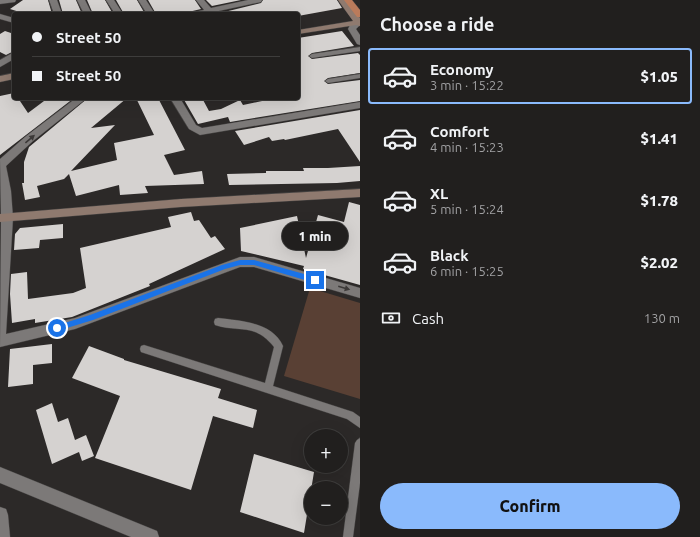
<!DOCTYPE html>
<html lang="en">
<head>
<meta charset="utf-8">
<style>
	body { margin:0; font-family:Ubuntu,sans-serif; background:#2d2c2b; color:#f1f3f6; height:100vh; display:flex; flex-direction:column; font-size:15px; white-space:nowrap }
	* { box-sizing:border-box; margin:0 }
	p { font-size:13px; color:#a2a2a4 }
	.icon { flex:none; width:22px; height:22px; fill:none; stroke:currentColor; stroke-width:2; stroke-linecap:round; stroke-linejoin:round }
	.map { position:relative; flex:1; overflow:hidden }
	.sheet { display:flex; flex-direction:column; background:#211f1e; width:340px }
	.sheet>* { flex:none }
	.hud { position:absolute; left:12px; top:12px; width:288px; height:88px; border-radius:4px; box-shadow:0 4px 16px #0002,0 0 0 1px #3e3d3c; display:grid; align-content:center; height:88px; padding:0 20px; background:#211f1e }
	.tools { position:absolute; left:304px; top:429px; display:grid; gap:8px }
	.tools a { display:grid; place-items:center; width:44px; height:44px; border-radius:50%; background:#211f1e; box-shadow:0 4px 16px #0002,0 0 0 1px #3e3d3c; font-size:20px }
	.end { position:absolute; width:18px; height:18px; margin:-9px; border:5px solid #1a73e8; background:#fff; box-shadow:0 0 0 2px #fff }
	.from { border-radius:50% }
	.bubble { position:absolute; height:28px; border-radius:14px; background:#211f1e; box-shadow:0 4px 16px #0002,0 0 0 1px #3e3d3c; font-size:13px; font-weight:800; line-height:28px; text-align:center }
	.hud b { display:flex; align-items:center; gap:14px; height:38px; font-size:15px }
	.hud b+b { border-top:1px solid #3e3d3c }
	.hud i { width:10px; height:10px; background:#f1f3f6 }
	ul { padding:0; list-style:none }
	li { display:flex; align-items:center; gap:12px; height:56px; margin:0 8px 6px; padding:0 12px; border:2px solid transparent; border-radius:4px }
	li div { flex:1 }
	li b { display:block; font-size:15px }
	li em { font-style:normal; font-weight:800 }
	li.on { border-color:#8abafc }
	li>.icon { width:36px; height:36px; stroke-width:1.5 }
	h2 { padding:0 20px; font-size:18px; line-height:48px }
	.pay { display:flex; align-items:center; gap:10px; height:44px; padding:0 20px; font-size:15px }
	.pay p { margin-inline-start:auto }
	.cta { display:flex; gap:8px; margin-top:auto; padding:8px 20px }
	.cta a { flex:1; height:46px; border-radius:24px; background:#8abafc; color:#111; font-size:16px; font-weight:800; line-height:46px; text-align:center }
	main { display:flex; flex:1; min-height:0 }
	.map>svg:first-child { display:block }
	.green { fill:#594034 }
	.building { fill:#d5d2d0 }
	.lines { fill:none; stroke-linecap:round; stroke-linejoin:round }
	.lane-casing { stroke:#464443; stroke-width:1 }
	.street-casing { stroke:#464443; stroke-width:1 }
	.secondary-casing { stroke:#464443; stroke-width:1 }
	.highway-casing { stroke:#464443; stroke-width:1 }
	.lane { fill:#7c7978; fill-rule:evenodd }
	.street { fill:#7c7978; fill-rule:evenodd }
	.secondary { fill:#8f7a6f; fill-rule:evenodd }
	.highway { fill:#bb7b5b; fill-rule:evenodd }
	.oneway { fill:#3c3938 }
	.route { fill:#1a73e8 }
</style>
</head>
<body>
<main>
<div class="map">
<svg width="360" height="537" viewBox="0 0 360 537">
	<rect width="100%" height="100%" fill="#2c2928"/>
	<path class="green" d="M310,288L360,303V399L284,376Z"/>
	<path class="building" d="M23,0H48L52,14H26L10,9Z
		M59,0H76L82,14H63Z
		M87,0H105L113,14H93Z
		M116,0H137L145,14H124Z
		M148,0H195L201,9L180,14H156Z
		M206,0H241L212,6Z
		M263,0H337L342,8L298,16V14H216L261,3Z
		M5,31L14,34V51L6,55L0,52V34Z
		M342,31L354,46L312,53L308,56L312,59L358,53L360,55V73L328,78L324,81L328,84L360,80V101L230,122L228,117L198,124L183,98H202L209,111L221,109L240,100L243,105L276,98H298V38Z
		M14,93V98H18L28,113L48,98H74L0,155V96Z
		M88,98H127L91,128L115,125L71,171L117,160L114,143L154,135L136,98H158L185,150L164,155L174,175L202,171L204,184L145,186L148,193L120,195L119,185L76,196L69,174L64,179L37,186L40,197L25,200L22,183H24V162L29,147Z
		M360,110V162L338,129L285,140L284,139L272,141L269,137L244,145L235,131Z
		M360,166V181L337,183L229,185L227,174L266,173V171H304L303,168H328Z
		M349,202L360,205V285L303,269L304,266L241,251L240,228L297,216L306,258L318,215L344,222Z
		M191,212L194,221L199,220L211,238L215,236L225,249L149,284L150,286L72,317L35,323V319L12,323L10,294L11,274L27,272L28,299L73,293L86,288L80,248L171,227L168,217Z
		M63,224V238L40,240L39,248L14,250L15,234L20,228Z
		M52,344V363L33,365V384L8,387L10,349Z
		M89,346L124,359V360L221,389L218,398L257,410L253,428L213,416L191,490L95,458L120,396L72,378Z
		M52,403L58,422L68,418L75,440L86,435L94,456L82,461L79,452L52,464L36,410Z
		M254,454L314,472L304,533L240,512Z"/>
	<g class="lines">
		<g class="lane-casing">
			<path id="lane" d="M360,47V51L312,58L309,56L312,54Z
				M360,74V78L328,83L325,81L328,79Z
				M218,318C241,321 272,322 283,346L273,386L353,412L360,417V428L347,419L144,353L141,352L140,349L141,346L144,345L265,383L274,347C254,322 239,333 215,325L214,322L215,319Z
				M360,438V483L353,537H343L355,443L357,440Z"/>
		</g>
		<g class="street-casing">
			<path id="street" d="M0,0H16L15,2L0,4Z
				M49,0H57L62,14H54Z
				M77,0H85L92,14H84Z
				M106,0H114L123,14H115Z
				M138,0H146L155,14H147Z
				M196,0H204L211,8L248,0H262L261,2L214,12L215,14H192L193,12L204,10Z
				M0,14L14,18V23L0,19Z
				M359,20L360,25L356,29L360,35V45L357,44L348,29L351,23Z
				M14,52V59L0,67V60Z
				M76,98H87L33,141L6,166L11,191L13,218L6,334L75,318L240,257H254L360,288V298L254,267H240L75,329L0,347L1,218L0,159L25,137Z
				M170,98H180L196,125L202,128L360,102V108L200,135L189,129Z
				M0,467L157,531L159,537H131L0,483Z
				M0,507L6,509L8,515L10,537H0Z"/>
		</g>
		<g class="secondary-casing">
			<path id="secondary" d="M338,0H346L360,18V26L356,25L298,34V30L353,21Z
				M14,73V79L0,82V76Z
				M360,189V197L181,207L0,222V214L181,199Z"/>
		</g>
		<g class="highway-casing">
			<path id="highway" d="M344,0H352L360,10V17H357Z"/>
		</g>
		<use href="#lane" class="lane"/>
		<use href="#street" class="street"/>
		<use href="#secondary" class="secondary"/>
		<use href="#highway" class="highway"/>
	</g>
	<defs><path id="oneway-solid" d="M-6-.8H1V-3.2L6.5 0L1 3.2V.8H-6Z"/></defs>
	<g class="oneway">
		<use href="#oneway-solid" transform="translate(30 139) rotate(-40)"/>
		<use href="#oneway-solid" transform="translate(344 288) rotate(16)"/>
	</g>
	<path class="route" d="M240,260H254L315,277L318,280L315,283L254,265H240L225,269L93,320L57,331L53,328L55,326L90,315L222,265Z"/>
</svg>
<div class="tools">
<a>+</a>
<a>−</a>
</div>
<i class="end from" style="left:57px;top:328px"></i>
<i class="end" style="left:315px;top:280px"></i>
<div class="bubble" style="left:282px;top:222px;width:66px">1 min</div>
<div class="hud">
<b><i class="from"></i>Street 50</b>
<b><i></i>Street 50</b>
</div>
</div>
<section class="sheet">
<h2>Choose a ride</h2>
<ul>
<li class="on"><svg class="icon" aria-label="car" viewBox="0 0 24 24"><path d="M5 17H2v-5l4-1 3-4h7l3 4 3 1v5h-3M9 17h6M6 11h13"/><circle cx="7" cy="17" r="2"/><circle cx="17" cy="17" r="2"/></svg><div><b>Economy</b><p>3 min · 15:22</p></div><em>$1.05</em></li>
<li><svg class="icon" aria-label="car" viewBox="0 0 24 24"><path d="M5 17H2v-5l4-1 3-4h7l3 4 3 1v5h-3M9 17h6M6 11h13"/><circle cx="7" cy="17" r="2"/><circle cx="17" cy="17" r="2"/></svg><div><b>Comfort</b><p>4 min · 15:23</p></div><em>$1.41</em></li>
<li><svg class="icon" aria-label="car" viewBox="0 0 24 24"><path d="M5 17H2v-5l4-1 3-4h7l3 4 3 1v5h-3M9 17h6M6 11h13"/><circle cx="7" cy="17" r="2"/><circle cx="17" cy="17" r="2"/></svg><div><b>XL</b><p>5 min · 15:24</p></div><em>$1.78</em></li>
<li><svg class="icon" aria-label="car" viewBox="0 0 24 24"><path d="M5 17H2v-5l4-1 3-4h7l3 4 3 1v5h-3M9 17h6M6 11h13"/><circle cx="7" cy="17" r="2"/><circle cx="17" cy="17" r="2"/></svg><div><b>Black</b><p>6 min · 15:25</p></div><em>$2.02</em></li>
</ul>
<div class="pay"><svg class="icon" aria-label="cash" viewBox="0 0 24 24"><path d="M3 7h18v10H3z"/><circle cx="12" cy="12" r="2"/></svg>Cash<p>130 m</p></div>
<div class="cta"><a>Confirm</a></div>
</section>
</main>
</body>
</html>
